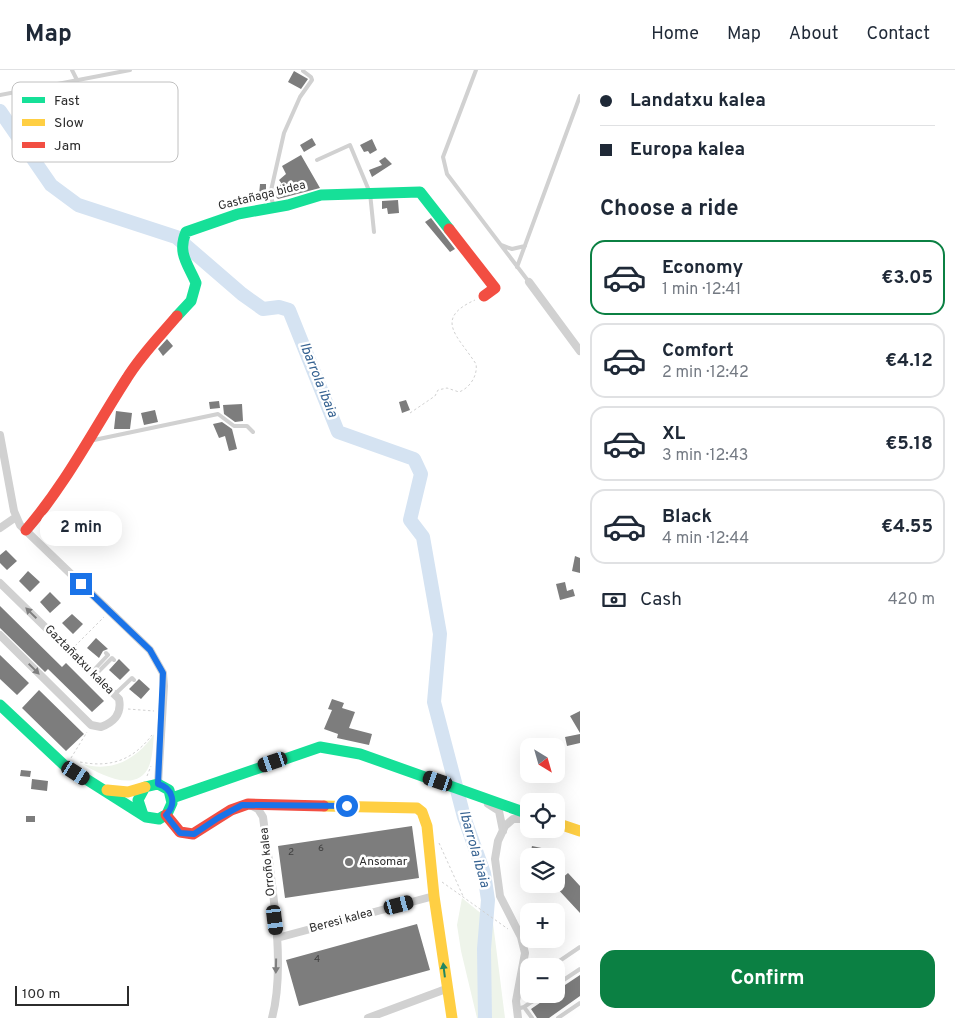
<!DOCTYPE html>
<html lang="en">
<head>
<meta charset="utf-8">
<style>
	body { margin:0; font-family:Overpass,sans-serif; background:#f6f6f7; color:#1f2937; height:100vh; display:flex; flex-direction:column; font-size:19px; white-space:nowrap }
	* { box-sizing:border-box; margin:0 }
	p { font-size:16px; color:#747a83 }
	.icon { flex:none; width:28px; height:28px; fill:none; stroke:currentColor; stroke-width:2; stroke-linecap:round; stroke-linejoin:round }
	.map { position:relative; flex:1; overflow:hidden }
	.side { display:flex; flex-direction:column; background:#fff; width:375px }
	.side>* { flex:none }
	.guide { display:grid; align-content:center; height:110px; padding:0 20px; background:#fff }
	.needle { width:32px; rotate:143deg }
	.buttons { position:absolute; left:520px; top:668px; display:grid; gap:10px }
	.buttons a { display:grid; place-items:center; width:45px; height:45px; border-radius:10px; background:#fff; box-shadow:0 5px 20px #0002; font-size:25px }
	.scale { position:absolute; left:15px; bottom:12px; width:114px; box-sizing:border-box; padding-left:5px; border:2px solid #2c2c2c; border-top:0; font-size:14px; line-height:18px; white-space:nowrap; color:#2c2c2c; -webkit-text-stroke:4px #fff; paint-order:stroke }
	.end { position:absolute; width:22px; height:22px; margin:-11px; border:6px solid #1a73e8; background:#fff; box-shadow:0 0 0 2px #fff }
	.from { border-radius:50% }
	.bubble { position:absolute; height:35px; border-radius:15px; background:#fff; box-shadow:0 5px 20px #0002; font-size:16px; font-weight:700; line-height:35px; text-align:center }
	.car { position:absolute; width:15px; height:30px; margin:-15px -8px; border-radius:6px; box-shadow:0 0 4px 1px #0007; background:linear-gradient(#222 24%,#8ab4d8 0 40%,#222 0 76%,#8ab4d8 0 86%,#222 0) }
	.guide b { display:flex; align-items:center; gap:18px; height:48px; font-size:19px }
	.guide b+b { border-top:1px solid #e0e1e3 }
	.guide i { width:12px; height:12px; background:#1f2937 }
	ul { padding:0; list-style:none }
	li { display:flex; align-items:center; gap:15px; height:75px; margin:0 10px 8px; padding:0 10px; border:2px solid #e0e1e3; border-radius:15px }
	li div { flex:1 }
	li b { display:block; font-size:19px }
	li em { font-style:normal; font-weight:700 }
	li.active { border-color:#0b8043 }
	li>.icon { width:45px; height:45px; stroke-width:1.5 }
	h2 { padding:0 20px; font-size:22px; line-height:60px }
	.pay { display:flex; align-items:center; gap:12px; height:55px; padding:0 20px; font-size:19px }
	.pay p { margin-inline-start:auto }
	.button { display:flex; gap:10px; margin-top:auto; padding:10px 20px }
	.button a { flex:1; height:58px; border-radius:15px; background:#0b8043; color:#fff; font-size:20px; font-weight:700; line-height:58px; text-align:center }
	header { display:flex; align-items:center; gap:30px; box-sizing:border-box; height:70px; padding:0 25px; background:#fff; border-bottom:1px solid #e0e1e3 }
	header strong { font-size:24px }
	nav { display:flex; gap:28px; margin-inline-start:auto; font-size:18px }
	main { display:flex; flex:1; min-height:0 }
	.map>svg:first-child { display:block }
	.green { fill:#eef4ea }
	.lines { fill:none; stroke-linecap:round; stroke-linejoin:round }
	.river { stroke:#d5e3f2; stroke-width:14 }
	.building { fill:#7d7d7d }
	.path { stroke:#d1d1d1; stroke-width:1; stroke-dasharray:2.5 2.5; stroke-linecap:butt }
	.lane { stroke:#d1d1d1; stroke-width:4 }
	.street { stroke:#d1d1d1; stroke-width:8 }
	.fast { stroke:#16e098; stroke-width:11 }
	.slow { stroke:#ffcf43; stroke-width:11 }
	.jam { stroke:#f24e42; stroke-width:11 }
	.oneway { fill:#7e7e7e }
	.oneway2 { fill:#218662 }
	.route { stroke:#1a73e8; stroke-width:6 }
	.poi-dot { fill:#767676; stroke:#fff; stroke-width:2 }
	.labels { text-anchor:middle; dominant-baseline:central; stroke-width:5; stroke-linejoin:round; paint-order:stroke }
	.number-label { font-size:10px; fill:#404040 }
	.street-label { font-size:12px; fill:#2c2c2c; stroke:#fff }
	.poi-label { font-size:12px; fill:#2c2c2c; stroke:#fff; text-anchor:start }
	.water-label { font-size:14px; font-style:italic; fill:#376392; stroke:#fff }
	.key { fill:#fff; stroke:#c0c0c0; stroke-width:1 }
	.key-label { font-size:14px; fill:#2c2c2c }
</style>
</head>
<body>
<header>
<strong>Map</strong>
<nav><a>Home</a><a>Map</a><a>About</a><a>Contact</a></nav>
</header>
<main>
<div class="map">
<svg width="580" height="948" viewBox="0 0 580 948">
	<rect width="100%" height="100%" fill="#fff"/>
	<path class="green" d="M154,664C153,675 153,686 149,696C138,724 100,705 83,694C113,703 138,688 154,664Z
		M462,828L493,853L505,948H477L461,881L457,855Z"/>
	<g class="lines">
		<path class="river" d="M0,41L51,115L78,135L176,167L242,224L263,239L279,237L289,240L338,362L414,389L421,404L410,450L423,467L440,564L434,632L464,747L484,803L488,830L484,879L485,948"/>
	</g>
	<path class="building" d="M294,1L308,9L301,19L288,12Z
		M312,68L316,75L304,82L300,75Z
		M372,69L377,80L370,84L368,81L364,82L360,75Z
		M301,85L320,118L278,129L274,125L275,118L282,114L279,110L286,104L282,96Z
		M385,87L392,94L372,107L369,100L382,95L379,91Z
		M260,114H266V125H259Z
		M398,130L399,143L388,144L387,138L382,139V131Z
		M431,148L455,179L450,182L425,152Z
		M167,269L173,276L163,286L158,279Z
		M406,330L410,340L402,343L399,332Z
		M219,331L220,338L210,339L209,332Z
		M242,334L243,351L235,352L224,344L223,335Z
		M155,340L158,352L144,355L141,343Z
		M116,341L132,343L130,359H114Z
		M222,352L232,359L237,379L229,381L225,366L219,368L213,354Z
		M6,480L17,491L7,500L0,493V485Z
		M575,486L580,488V503L572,501Z
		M28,501L40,512L30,522L19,511Z
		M565,512L567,521L573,519L575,526L560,530L556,514Z
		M50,522L61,533L50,543L40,532Z
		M0,536L62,597L66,593L104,631L92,642L48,599L45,602L0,558Z
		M72,544L83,554L73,564L62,553Z
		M96,568L108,579L103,581L99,588L87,578Z
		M0,585L29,613L17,625L0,609Z
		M119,589L130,600L120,610L109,600Z
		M139,609L150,619L141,629L129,619Z
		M39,620L84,664L66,681L22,638Z
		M332,629L344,633L342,638L355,642L349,658L372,664L369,675L337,668L338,664L324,659L332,640L328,639Z
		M580,641V663L570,646Z
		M580,664V673L567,676L565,667Z
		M21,700L31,701L30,707L20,706Z
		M32,709L48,711L47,721L31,719Z
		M26,746H35V752H26Z
		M412,756L419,808L285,828L278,776Z
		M532,776L551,780L550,786H530Z
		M568,803L580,816V843L554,815Z
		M417,854L430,900L299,936L286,890Z
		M580,905V926L549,948H537L531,939L553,924H556V921Z"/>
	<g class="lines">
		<path class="path" d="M410,343L435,326L438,320L447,318L459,322C470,318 478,305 476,294C458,266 433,249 475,230
			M75,576L104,547
			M128,639L154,641
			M71,688L87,662
			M80,692C111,698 133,690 152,665
			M147,706L151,696
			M439,773L463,826
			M442,812L508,859"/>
		<path class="lane" d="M72,0L77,10
			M476,0L443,87L447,104L529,212
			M0,25L130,0
			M317,90L350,75L370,123L374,162
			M274,136L270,125L284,63L300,27L312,10L311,7L303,1
			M501,175L512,179L525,176
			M517,197L580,26
			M94,370L218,344L234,356H247L253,362
			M92,602L108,585L106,583
			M95,605L112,588L114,590
			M114,625L132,608L134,610
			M552,896L580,877
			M556,915L580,899
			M530,924L532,932
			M524,937L532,948
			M517,939L524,937L543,924
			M558,948L580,933"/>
		<path class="street" d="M529,212L580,281
			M0,365L14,441L20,455L150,580L163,603L164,616L158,714
			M0,458L16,447
			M0,513L119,629C122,644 114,652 101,657L91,655L0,565
			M488,734L499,741L503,761
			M252,736L258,739L263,747C270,803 287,894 272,948
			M277,868L434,826
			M368,948L446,919
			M518,948L516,931L525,883L521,867L500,826L495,789L498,771L505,756L513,749H529"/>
		<path class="fast" d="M177,246L191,231L196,213C188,194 177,183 186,162L238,144L288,135L321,125L420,122L449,159
			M0,635L64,695L146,747L159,749L167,744L172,733L169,720L158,714L145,717L138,730L143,745
			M172,728L320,677L360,684L529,744"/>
		<path class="slow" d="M107,720L128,722L145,717
			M324,736L417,738L422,742L427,756L434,826L452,948
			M556,753L580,761"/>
		<path class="jam" d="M449,159L495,218L484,226
			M26,460C66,414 94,359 127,308C141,285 160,266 177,246
			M166,745L180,762L193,764L231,740L248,734L324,736"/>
	</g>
	<defs><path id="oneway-solid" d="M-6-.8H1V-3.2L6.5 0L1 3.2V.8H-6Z" transform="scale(1.25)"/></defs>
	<g class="oneway">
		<use href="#oneway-solid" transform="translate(31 543) rotate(-136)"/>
		<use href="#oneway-solid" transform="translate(34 599) rotate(45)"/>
		<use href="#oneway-solid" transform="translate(276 896) rotate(91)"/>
	</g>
	<use class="oneway2" href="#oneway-solid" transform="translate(444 900) rotate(-97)"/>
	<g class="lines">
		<path class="route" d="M81,514L150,580L163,603L158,714C173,718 177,734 166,745L180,763L194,764L218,748L242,735L347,736"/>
	</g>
	<circle class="poi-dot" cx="349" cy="792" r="5"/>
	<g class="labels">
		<g class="number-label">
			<text x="321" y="778">6</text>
			<text x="291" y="782">2</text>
			<text x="317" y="889">4</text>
		</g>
		<g class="street-label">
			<text transform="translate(262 126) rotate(-14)">Gastañaga bidea</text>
			<text transform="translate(79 590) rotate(45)">Gaztañatxu kalea</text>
			<text transform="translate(268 792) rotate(-96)">Orroño kalea</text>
			<text transform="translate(341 851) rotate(-15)">Beresi kalea</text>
		</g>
		<g class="poi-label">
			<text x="359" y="792">Ansomar</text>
		</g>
		<g class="water-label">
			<text transform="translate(318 310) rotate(68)">Ibarrola ibaia</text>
			<text transform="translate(474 779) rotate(74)">Ibarrola ibaia</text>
		</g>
	</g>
	<rect x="12" y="12" width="166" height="80" rx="8" class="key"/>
	<rect x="22" y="27" width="23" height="6" fill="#16e098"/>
	<rect x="22" y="49" width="23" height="7" fill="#ffcf43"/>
	<rect x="22" y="72" width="23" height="6" fill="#f24e42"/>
	<g class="key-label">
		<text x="54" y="35">Fast</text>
		<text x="54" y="57">Slow</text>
		<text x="54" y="80">Jam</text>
	</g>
</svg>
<div class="buttons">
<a><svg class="needle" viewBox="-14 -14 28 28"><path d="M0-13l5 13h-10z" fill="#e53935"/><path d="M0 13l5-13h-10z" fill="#747a83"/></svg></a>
<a><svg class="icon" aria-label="locate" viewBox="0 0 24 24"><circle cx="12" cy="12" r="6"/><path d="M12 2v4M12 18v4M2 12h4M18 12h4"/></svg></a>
<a><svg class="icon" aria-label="layers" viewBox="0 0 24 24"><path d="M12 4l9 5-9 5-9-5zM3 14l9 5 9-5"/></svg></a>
<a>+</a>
<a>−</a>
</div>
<div class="scale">100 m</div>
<i class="end from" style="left:347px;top:736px"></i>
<i class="end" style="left:81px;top:514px"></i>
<div class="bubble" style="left:40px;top:441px;width:82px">2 min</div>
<i class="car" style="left:273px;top:692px;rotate:251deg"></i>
<i class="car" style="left:76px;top:703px;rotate:123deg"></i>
<i class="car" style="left:438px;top:711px;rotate:289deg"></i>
<i class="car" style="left:399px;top:835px;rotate:75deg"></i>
<i class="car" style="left:275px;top:850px;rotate:173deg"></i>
</div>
<section class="side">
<div class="guide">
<b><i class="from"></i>Landatxu kalea</b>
<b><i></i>Europa kalea</b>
</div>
<h2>Choose a ride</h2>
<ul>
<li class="active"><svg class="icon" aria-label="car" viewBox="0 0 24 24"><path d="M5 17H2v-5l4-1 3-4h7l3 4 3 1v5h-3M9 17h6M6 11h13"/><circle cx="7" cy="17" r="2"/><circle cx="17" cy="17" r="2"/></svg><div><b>Economy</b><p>1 min · 12:41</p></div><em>€3.05</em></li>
<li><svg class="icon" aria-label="car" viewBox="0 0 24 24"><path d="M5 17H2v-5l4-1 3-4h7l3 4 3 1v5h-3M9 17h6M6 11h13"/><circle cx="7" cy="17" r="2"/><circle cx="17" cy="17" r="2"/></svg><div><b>Comfort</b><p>2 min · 12:42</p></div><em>€4.12</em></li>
<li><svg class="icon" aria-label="car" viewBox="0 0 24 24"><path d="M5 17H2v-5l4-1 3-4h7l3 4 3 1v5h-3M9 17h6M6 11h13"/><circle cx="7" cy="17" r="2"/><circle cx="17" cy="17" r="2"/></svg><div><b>XL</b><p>3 min · 12:43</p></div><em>€5.18</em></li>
<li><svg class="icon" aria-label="car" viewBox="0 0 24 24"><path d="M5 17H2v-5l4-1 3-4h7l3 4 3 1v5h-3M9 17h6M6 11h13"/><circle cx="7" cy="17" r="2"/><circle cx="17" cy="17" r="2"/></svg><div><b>Black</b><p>4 min · 12:44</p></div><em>€4.55</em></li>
</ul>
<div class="pay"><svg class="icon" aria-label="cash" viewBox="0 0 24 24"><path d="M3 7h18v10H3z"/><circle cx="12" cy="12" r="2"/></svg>Cash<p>420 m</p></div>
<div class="button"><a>Confirm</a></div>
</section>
</main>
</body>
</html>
